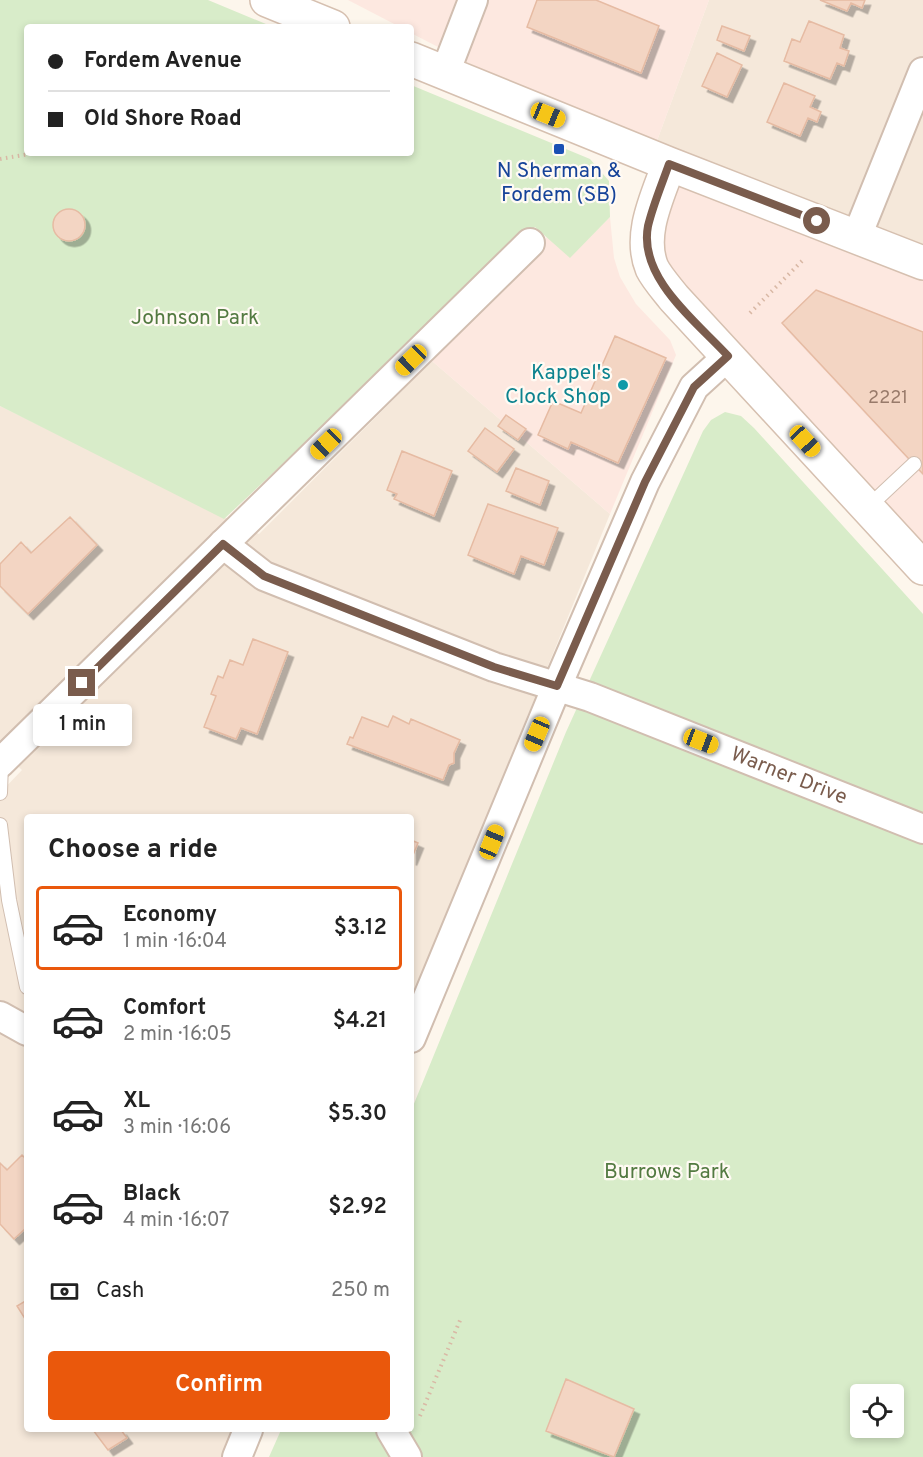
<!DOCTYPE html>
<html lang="en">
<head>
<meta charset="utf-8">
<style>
	body { margin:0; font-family:Overpass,sans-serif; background:#f2f2f2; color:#222; height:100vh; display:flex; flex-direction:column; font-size:22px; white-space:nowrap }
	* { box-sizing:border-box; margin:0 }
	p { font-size:20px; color:#767676 }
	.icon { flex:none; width:33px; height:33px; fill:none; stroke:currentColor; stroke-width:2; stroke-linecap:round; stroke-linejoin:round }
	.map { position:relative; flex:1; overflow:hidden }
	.details { position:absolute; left:24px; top:814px; width:390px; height:618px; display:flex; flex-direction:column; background:#fff; border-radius:6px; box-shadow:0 3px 9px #0003 }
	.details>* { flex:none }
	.guide { position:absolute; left:24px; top:24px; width:390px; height:132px; border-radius:6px; box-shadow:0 3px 9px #0003; display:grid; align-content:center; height:132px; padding:0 24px; background:#fff }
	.tools { position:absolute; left:850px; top:1384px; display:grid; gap:12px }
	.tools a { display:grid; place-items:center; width:54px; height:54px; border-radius:6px; background:#fff; box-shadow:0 3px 9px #0003; font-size:30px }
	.end { position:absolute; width:27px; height:27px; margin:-14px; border:8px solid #7a5c4d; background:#fff; box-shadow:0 0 0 3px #fff }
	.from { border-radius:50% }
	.bubble { position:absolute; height:42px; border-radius:6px; background:#fff; box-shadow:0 3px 9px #0003; font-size:20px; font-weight:600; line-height:42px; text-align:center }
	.car { position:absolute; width:18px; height:36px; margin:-18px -9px; border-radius:8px; box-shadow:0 0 4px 2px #0007; background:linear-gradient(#f5c518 24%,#345 0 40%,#f5c518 0 76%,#345 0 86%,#f5c518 0) }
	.guide b { display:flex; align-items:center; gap:21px; height:57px; font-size:22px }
	.guide b+b { border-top:2px solid #e0e0e0 }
	.guide i { width:15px; height:15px; background:#222 }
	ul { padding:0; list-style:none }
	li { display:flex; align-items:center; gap:18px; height:84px; margin:0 12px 9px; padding:0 12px; border:3px solid transparent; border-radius:6px }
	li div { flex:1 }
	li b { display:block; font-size:22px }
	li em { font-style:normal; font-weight:600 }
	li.on { border-color:#ea580c }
	li>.icon { width:54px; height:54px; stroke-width:1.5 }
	h2 { padding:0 24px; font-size:27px; line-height:72px }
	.pay { display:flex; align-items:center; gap:15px; height:66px; padding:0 24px; font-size:22px }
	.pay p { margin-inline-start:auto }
	.primary-button { display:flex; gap:12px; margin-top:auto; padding:12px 24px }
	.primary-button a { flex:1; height:69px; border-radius:6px; background:#ea580c; color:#fff; font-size:24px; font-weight:600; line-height:69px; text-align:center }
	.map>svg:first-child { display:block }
	.residential { fill:#f5e8da }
	.commercial { fill:#fde8e0 }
	.green { fill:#d8ecc9; fill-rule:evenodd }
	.building { fill:#f3d5c3; stroke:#e6bba3; stroke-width:1.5; filter:url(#shadow) }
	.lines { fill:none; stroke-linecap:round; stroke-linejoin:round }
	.lane-casing { stroke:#d1beb0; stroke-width:16 }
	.street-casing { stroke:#d1beb0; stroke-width:32 }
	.secondary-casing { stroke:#d6c0b0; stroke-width:36 }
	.path { stroke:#d9b8a5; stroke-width:4; stroke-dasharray:1.5 4.5; stroke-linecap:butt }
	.lane { stroke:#fff; stroke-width:14 }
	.street { stroke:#fff; stroke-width:28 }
	.secondary { stroke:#fff; stroke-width:33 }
	.route { stroke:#7a5c4d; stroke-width:8 }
	.transit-dot { fill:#1a4fb4; stroke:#fffaf3; stroke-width:2 }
	.culture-dot { fill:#0f9aa8; stroke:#fffaf3; stroke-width:2 }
	.labels { text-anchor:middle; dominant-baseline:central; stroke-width:4.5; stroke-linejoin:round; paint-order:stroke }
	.number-label { font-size:18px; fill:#987a6a }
	.transit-label { font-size:21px; fill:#164399; stroke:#fffaf3 }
	.park-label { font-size:21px; fill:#537a41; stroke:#fffaf3 }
	.culture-label { font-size:21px; fill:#0d838f; stroke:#fffaf3; text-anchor:end }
	.street-label { font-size:21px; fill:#7a5c4d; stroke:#fffaf3 }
</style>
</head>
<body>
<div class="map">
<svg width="923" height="1457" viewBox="0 0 923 1457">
	<defs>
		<filter id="shadow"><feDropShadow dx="5.5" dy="5.5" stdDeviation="0" flood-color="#0004"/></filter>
	</defs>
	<rect width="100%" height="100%" fill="#fdf6ec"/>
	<path class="residential" d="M709,0H923V263L651,157Z
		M432,361L610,514L411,1001V818H27V1430H235L224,1457H0V793L22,770L0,749V406L259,534Z"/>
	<path class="commercial" d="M348,0H709L651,157L411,33V27H400Z
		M669,164L923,263V567L649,258Z
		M610,217L614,258L620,277L636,304L670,340L676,355L610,514L432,361L547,237L570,257Z"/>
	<path class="green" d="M0,0H208L273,27H27V153H411V85L590,159L609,181L610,217L570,258L535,227L224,519L0,406Z
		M725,412L741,416L754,428L923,614V1457H269L281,1430H411V1111L566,732L703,431L711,420ZM861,1395H894V1428H861Z"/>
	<path class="building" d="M537,0H596L659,26L641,73L527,27Z
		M820,0H865L862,8L851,3L847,11Z
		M809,21L844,35L840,48L849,51L844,66L837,63L830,79L784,61L792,39L800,42Z
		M722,26L750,36L744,51L717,40Z
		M717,53L742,65L727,97L702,86Z
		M784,83L815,96L810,107L821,112L817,122L808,118L800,136L767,122Z
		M53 225a16 16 0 1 1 32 0a16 16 0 1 1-32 0Z
		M816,290L923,332V474L782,323Z
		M615,336L666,358L618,463L571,442L568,449L538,435L553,401L581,413Z
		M506,415L526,429L518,440L498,426Z
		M485,428L514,449L497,472L468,451Z
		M402,451L452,471L434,516L394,499L397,494L387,490Z
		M516,468L549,481L540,505L506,491Z
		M488,504L558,528L544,565L521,556L514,574L468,555Z
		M70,517L97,545L28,614L0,586V564L21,542L31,553Z
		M253,639L288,652L257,734L241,728L236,739L204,727L216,696L211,694L218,676L223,678L230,660L243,665Z
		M393,716L409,724L411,719L460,740L454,753V763L449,765L443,780L347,744L350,737L353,738L362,717L388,727Z
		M411,840L418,843L411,860Z
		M22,1155L27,1160V1227L14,1239L0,1224V1163L7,1170Z
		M27,1300V1322L17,1306Z
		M566,1379L634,1409L614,1457L546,1431Z
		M93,1430H121L127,1438L108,1450Z"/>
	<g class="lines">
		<g class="lane-casing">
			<path id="lane" d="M867,508L914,464
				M0,793L1,762
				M0,825L9,900L27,987"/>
		</g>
		<g class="street-casing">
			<g id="street">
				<path d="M445,73L473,0"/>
				<path d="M857,236L923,72"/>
				<path id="s1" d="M223,544L264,576L494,667L590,697L923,829"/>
				<path d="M0,763L530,243"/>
				<path d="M0,1016L27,1031"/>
				<path d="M411,1038L557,686L645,482L694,387L728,356"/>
				<path d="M391,1430L407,1457"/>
				<path d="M237,1457L248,1430"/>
			</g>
		</g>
		<g class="secondary-casing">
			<path id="secondary" d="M267,0L333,27
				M411,59L669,164L923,263
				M669,164C658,196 638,234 652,268C657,278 667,289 674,298L923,568"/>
		</g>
		<path class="path" d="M0,159L36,153
			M750,313L804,259
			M420,1416L461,1318"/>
		<use href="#lane" class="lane"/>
		<use href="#street" class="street"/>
		<use href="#secondary" class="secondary"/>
	</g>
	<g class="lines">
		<path class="route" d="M82,683L223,544L264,576L494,667L557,686L645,482L694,387L728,356C697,322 638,278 648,226C653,205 662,184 669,164L817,221"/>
	</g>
	<rect class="transit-dot" x="553" y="143" width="12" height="12" rx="3"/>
	<circle class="culture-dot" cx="623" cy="385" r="6"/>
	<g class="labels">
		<g class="number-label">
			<text x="888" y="398">2221</text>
		</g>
		<g class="transit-label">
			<text x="559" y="171">N Sherman &amp;<tspan x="559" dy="24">Fordem (SB)</tspan></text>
		</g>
		<g class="park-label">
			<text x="195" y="318">Johnson Park</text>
			<text x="667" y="1172">Burrows Park</text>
		</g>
		<g class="culture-label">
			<text x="611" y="373">Kappel's<tspan x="611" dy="24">Clock Shop</tspan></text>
		</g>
		<g class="street-label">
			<text stroke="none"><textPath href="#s1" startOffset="614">Warner Drive</textPath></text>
		</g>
	</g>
</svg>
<div class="tools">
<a><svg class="icon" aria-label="locate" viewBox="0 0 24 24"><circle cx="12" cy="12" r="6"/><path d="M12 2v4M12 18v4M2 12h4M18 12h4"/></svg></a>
</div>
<i class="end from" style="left:817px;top:221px"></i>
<i class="end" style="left:82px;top:683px"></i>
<div class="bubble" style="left:33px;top:704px;width:99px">1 min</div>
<i class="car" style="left:548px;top:115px;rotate:112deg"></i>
<i class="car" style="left:411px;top:360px;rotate:226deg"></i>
<i class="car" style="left:805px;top:441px;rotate:137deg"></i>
<i class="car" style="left:326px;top:444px;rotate:226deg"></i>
<i class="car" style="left:537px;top:734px;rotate:203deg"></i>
<i class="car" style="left:701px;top:741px;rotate:111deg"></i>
<i class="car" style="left:492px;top:842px;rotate:22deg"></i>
<div class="guide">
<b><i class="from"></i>Fordem Avenue</b>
<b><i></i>Old Shore Road</b>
</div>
<section class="details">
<h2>Choose a ride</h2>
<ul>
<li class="on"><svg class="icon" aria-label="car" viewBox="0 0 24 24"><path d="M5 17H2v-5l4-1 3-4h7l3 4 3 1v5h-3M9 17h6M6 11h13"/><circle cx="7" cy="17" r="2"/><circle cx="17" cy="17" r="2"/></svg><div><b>Economy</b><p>1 min · 16:04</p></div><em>$3.12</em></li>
<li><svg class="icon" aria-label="car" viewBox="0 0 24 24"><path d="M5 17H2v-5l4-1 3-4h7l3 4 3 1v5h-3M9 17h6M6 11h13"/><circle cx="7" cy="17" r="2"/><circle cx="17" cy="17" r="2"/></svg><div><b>Comfort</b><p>2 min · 16:05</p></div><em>$4.21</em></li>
<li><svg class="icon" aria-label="car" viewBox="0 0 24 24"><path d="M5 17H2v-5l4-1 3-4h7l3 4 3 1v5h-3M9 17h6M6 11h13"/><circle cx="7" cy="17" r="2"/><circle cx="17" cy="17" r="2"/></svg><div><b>XL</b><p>3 min · 16:06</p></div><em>$5.30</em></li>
<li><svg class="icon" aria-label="car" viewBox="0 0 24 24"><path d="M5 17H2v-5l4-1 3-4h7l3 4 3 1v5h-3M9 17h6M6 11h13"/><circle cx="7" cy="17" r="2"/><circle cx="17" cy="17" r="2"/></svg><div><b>Black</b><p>4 min · 16:07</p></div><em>$2.92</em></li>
</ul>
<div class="pay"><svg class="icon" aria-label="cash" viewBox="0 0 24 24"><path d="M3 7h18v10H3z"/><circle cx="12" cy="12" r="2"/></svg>Cash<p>250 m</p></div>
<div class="primary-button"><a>Confirm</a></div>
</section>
</div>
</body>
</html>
